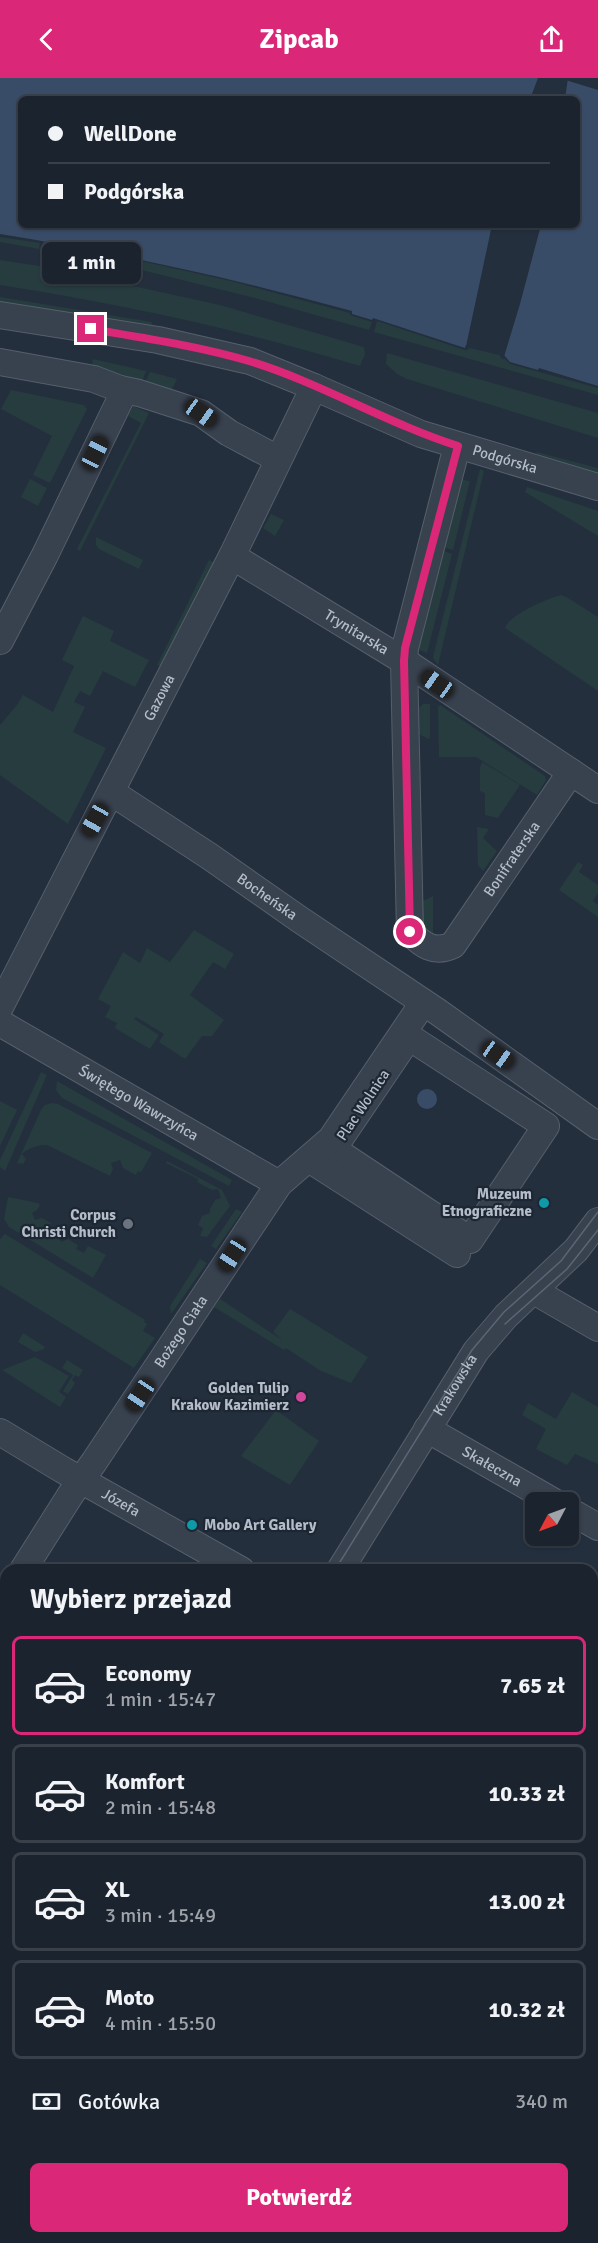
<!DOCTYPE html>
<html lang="pl">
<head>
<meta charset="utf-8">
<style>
	body { margin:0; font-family:Signika,sans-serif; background:#282f3a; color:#f1f3f6; height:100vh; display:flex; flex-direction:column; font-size:22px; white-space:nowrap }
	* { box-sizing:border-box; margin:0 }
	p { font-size:20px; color:#a0a4aa }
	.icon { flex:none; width:33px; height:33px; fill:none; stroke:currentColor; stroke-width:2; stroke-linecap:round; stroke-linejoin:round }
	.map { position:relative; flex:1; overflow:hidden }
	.details { position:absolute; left:0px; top:1486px; width:598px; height:680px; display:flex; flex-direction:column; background:#1b232e; border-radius:18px 18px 0 0; box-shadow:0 2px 4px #0004,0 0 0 2px #39404a }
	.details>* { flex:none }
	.hud { position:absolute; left:18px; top:18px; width:562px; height:132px; border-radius:9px; box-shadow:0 2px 4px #0004,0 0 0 2px #39404a; display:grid; align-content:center; height:132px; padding:0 30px; background:#1b232e }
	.needle { width:39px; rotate:229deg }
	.tools { position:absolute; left:525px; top:1414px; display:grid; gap:12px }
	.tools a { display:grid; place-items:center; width:54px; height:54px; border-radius:9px; background:#1b232e; box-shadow:0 2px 4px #0004,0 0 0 2px #39404a; font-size:30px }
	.end { position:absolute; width:27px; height:27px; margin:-14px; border:8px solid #db2777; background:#fff; box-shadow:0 0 0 3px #fff }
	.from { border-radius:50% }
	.bubble { position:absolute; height:42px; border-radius:9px; background:#1b232e; box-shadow:0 2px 4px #0004,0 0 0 2px #39404a; font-size:20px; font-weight:800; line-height:42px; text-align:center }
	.car { position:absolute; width:18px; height:36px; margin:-18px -9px; border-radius:8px; box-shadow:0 0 4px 2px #0007; background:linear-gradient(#222 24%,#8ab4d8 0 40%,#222 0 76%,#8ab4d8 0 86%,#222 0) }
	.hud b { display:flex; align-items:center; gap:21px; height:57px; font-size:22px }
	.hud b+b { border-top:2px solid #39404a }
	.hud i { width:15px; height:15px; background:#f1f3f6 }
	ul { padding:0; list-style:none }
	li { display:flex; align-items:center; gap:18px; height:99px; margin:0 12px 9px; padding:0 18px; border:3px solid #39404a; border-radius:9px }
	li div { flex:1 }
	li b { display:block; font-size:22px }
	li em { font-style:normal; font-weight:800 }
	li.selected { border-color:#db2777 }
	li>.icon { width:54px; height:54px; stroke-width:1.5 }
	h2 { padding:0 30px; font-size:27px; line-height:72px }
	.pay { display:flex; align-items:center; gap:15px; height:66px; padding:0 30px; font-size:22px }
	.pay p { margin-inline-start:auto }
	.primary-button { display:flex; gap:12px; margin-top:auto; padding:12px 30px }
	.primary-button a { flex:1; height:69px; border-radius:9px; background:#db2777; color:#fff; font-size:24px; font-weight:800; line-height:69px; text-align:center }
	header { display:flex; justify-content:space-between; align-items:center; height:78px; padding:0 30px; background:#db2777; color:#fff; font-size:27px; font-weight:800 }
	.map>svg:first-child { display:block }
	.green { fill:#263c3f }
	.water { fill:#394c67; fill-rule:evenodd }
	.pier { fill:#242f3e }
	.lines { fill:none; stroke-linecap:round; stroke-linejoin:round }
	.minor-casing { stroke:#565f6c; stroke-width:28 }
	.minor { stroke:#38414e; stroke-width:26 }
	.tram { stroke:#5a6575; stroke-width:1.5 }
	.route { stroke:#db2777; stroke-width:8 }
	.culture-dot { fill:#0f9aa8; stroke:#1d2633; stroke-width:2 }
	.worship-dot { fill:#6b7280; stroke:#1d2633; stroke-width:2 }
	.hotel-dot { fill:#d1479c; stroke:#1d2633; stroke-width:2 }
	.labels { text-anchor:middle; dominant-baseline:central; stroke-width:4.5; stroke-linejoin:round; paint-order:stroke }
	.street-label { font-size:15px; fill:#b4bcc9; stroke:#1d2633 }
	.poi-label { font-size:15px; font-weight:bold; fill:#b4bcc9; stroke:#1d2633; text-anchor:end }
</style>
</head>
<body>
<header><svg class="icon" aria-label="back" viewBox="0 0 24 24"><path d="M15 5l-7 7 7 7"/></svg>Zipcab<svg class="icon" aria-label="share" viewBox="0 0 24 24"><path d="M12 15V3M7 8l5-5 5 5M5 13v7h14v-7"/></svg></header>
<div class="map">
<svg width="598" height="2165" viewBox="0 0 598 2165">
	<rect width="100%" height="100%" fill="#242f3e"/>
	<path class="green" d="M0,159L40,165L39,171L0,164Z
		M118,178L231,203L350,235V237L372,244L369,252L255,220L117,186Z
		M0,182L46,189L220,227L364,269L365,276L360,288C242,252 122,226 0,207Z
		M0,219L152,244L151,252L0,227Z
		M377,243L465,272L467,268L500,276L510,286L598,310V317L374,254Z
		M387,275L598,335V360L407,301L397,296L386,286Z
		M93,281L146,293L141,306L91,294Z
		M150,294L177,301L169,317L144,307Z
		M11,312L84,327L87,331L50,405L33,397L52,358L1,331Z
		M133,328L149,335L80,473L77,471L141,345L128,338Z
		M537,374L598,390V400L534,381Z
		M480,391L484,393L438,587L433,580L434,575Z
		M30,401L47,410L38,428L21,419Z
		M459,401L470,403L453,472L442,469Z
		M527,409L598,433V458L525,414Z
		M271,436L284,442L275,458L263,450Z
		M96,459L143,482L139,491L99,471L96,467Z
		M441,472L452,476L427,575L416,571Z
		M209,482L215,485L163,590L157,587Z
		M561,517L568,520L598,539V613L505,550C510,536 547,521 561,517Z
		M83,538L114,553L110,563L149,582L135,609L103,593L90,618L80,613L74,624L85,629L73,654L106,670L68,746L0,697V647L17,627L23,617L53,634L74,588L62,582Z
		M423,626H430V660L428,661L414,653L415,633Z
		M440,627L545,698L546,702L537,717L476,679H439L438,629Z
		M482,684L520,707L498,740L485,737V715L480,713V690Z
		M477,749L489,751L483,760L497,773L483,793L478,787Z
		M578,784L583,787L579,794L598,807V815L593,823L598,827V839L559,812Z
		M433,818V860L423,855L417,826Z
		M194,852L234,876L225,891L213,884L190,917L224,942L212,958H202L185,981L159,964L164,956L136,939L134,941L159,957L150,971L115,950L117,945L105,939L111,928L98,921L123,874L140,885L147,870L170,884Z
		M41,994L47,997L5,1093L0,1089V1082Z
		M57,1003L232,1102L229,1108L62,1020L56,1012Z
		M0,1023L17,1032L0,1068Z
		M52,1025L58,1026L152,1075L141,1094L138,1093L136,1097L123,1090L120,1082L111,1085L113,1091L110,1098L47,1067C38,1067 28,1070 22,1076L26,1081L23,1086L17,1085L41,1032L45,1027Z
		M167,1083L222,1112L230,1128L207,1159L200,1158L203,1150L198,1147L202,1138L210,1135V1131L215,1122L221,1120L218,1111L212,1112L197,1104L198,1101L166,1085Z
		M8,1119L38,1125L40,1127L37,1132L32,1135L35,1142L42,1140L51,1145L49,1149L57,1153L61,1164L68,1161L78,1167L76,1171L84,1175L88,1168L106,1177L93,1200L9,1149L4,1141Z
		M236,1131L242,1134L216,1171L211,1168Z
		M5,1156L145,1242L144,1244L147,1246L143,1253L155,1260L134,1290L0,1207V1161Z
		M200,1181L207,1185L171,1236L170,1228Z
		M220,1221L282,1262L273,1254L290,1231L368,1279L351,1305L321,1293L286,1270L284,1272L214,1229Z
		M23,1255L45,1269L44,1271L35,1274L18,1264Z
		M35,1279L69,1298L59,1314L66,1319L60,1329L2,1292Z
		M67,1282L83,1292L79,1299L75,1297L72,1302L75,1305L68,1316L63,1313L73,1297L62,1290Z
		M572,1314L598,1329V1386L575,1376L567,1387L536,1371L546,1351L522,1337L528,1325L556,1341Z
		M276,1332L319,1363L290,1407L241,1378Z"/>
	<path class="water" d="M0,0H559L598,12V308L539,290L538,292L510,284L504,277L466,267L465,270L373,240L372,242L352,236V233C236,201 119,175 0,156ZM21,21H578V147H21Z
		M417 1021a10 10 0 1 1 20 0a10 10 0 1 1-20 0Z"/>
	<path class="pier" d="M538,0H568L565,21H530Z
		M492,147H541L520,226L503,282L499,277L470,270L465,273Z"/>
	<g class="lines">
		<g class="minor-casing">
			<g id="minor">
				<path id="s1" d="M0,237L158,262L250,283L314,309L421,356L598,409"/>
				<path d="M0,284L94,301L120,311V322L45,477L0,563"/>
				<path d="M120,311L139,315L201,335L229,355L278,381"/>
				<path id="s2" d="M457,368L405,570L404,583L410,854C422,867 434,876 453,867L571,694"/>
				<path id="s3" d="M232,478L404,583L598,712"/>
				<path id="s4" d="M111,714L209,778L299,841L438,934L598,1048"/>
				<path id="s5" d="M0,929L232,478L314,309"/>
				<path id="s6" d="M0,945L279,1106"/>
				<path d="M409,959L546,1048L470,1162L333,1071Z"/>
				<path d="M309,1081L457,1176"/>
				<path d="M534,1213L598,1250"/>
				<path id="s7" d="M427,1351L556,1425"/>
				<path id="s8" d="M0,1354L63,1392L241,1492"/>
				<path d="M568,1432L598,1449"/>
				<path id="s9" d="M23,1492L71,1416L94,1384L279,1106L331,1061L423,925"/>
				<path id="s10" d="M340,1492L476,1273L506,1238L576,1172L598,1143"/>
				<path d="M592,1525L598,1515"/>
				<path d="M0,1529L6,1520"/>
				<path d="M0,1592L6,1595"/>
				<path d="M592,1798L598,1800"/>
				<path d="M0,1817L6,1819"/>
				<path d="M0,1936H6"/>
				<path d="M592,2025L598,2029"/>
				<path d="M0,2026L6,2025"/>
				<path d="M592,2140L598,2144"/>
				<path d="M65,2165L66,2160"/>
				<path d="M213,2165L216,2160"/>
			</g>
		</g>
		<use href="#minor" class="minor"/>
		<path class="tram" d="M505,1246L567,1191L598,1152
			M335,1492L472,1272L504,1234L561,1183L598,1134
			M0,1982L6,1981
			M0,1992L6,1991
			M592,2079L598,2083
			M592,2092L598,2096
			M61,2165L62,2160"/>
	</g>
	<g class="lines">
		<path class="route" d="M91,251C144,260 198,268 249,283C321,305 386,345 458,368L405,570L404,583L410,854"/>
	</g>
	<g class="culture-dot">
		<circle cx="544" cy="1125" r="6"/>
		<circle cx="192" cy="1447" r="6"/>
	</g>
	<circle class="worship-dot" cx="128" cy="1146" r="6"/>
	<circle class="hotel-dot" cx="301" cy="1319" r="6"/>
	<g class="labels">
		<g class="street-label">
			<text stroke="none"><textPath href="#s1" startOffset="528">Podgórska</textPath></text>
			<text stroke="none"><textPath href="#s3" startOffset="146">Trynitarska</textPath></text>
			<text stroke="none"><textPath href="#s5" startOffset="348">Gazowa</textPath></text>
			<text stroke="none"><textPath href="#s2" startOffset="646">Bonifraterska</textPath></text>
			<text stroke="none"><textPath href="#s4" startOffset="188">Bocheńska</textPath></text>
			<text stroke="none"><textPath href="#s6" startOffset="160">Świętego Wawrzyńca</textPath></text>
			<text transform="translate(363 1027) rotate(-56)">Plac Wolnica</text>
			<text stroke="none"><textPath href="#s9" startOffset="286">Bożego Ciała</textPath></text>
			<text stroke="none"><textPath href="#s10" startOffset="218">Krakowska</textPath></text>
			<text stroke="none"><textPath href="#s7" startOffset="75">Skałeczna</textPath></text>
			<text stroke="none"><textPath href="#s8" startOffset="140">Józefa</textPath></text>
		</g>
		<g class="poi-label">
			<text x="532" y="1116">Muzeum<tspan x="532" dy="17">Etnograficzne</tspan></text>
			<text x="116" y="1137">Corpus<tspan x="116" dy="17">Christi Church</tspan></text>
			<text x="289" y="1310">Golden Tulip<tspan x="289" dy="17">Krakow Kazimierz</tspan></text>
			<text x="204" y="1447" text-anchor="start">Mobo Art Gallery</text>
		</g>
	</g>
</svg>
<div class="tools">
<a><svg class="needle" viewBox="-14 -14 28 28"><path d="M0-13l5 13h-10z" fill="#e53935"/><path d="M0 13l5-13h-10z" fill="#a0a4aa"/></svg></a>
</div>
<i class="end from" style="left:410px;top:854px"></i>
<i class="end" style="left:91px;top:251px"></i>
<div class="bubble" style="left:42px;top:164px;width:99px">1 min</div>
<i class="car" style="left:201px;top:335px;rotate:125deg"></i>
<i class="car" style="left:95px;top:375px;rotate:26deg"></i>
<i class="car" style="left:437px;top:606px;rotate:305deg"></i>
<i class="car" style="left:95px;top:742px;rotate:209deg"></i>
<i class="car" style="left:498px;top:977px;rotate:125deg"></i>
<i class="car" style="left:232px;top:1177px;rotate:213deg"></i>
<i class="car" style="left:140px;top:1317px;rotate:214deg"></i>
<div class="hud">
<b><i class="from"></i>WellDone</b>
<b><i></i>Podgórska</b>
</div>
<section class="details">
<h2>Wybierz przejazd</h2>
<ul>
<li class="selected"><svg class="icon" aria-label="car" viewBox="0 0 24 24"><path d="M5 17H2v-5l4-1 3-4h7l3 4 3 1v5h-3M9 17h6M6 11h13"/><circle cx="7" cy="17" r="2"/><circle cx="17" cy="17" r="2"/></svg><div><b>Economy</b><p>1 min · 15:47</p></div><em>7.65 zł</em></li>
<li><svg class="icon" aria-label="car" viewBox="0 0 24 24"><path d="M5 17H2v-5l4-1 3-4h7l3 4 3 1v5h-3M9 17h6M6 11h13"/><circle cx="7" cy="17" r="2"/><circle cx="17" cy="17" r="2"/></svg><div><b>Komfort</b><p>2 min · 15:48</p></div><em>10.33 zł</em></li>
<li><svg class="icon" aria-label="car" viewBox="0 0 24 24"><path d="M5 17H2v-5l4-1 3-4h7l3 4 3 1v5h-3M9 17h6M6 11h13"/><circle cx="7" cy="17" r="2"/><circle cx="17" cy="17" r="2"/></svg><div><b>XL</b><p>3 min · 15:49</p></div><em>13.00 zł</em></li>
<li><svg class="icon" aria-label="car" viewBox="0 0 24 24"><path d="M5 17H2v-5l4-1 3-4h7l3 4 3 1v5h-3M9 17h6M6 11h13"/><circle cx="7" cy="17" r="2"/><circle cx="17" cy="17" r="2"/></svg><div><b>Moto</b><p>4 min · 15:50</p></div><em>10.32 zł</em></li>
</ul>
<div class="pay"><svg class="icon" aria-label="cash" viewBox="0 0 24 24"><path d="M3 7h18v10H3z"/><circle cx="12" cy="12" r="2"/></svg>Gotówka<p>340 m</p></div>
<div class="primary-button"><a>Potwierdź</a></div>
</section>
</div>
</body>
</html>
